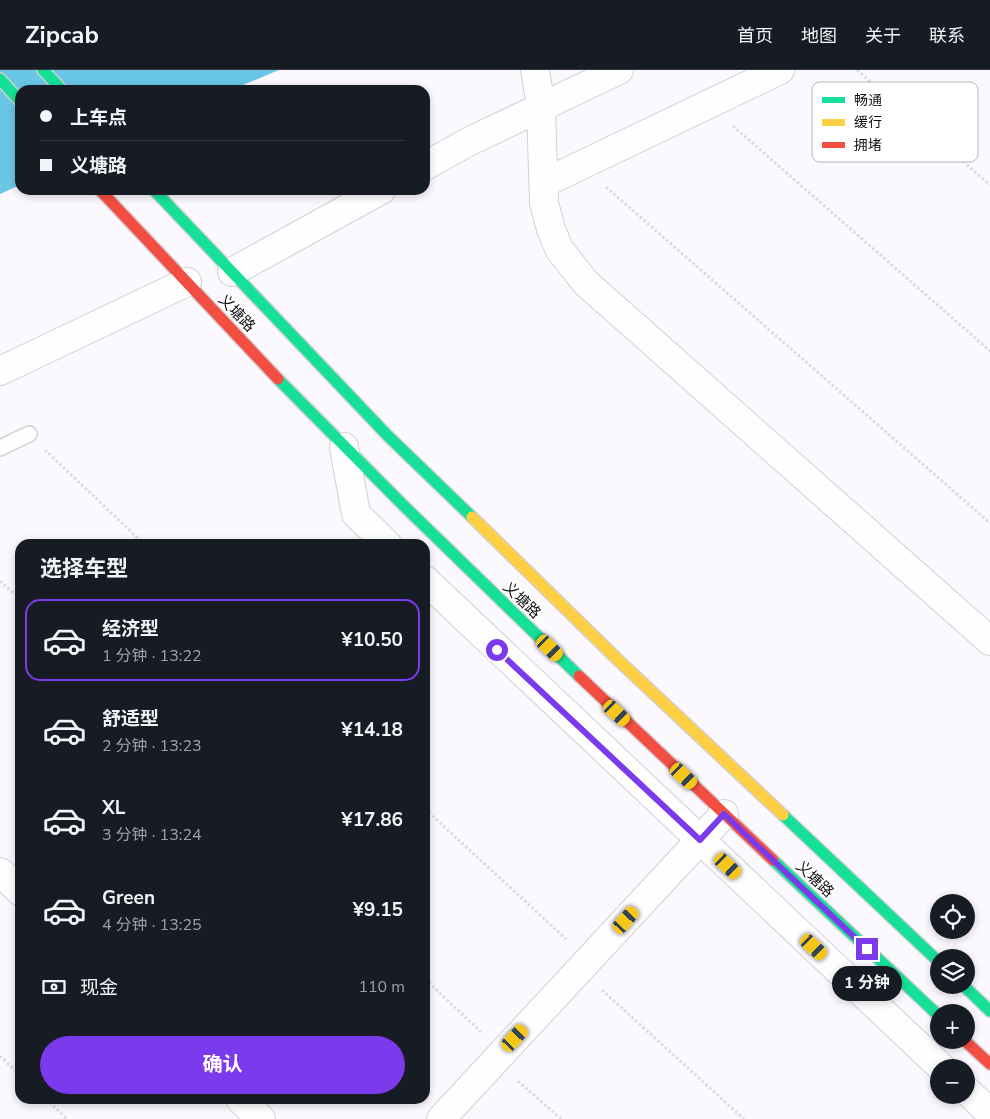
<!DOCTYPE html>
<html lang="zh">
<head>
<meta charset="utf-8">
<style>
	body { margin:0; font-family:"Nunito Sans","Noto Sans SC",sans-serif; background:#20242c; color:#f1f3f6; height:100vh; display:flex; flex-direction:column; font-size:19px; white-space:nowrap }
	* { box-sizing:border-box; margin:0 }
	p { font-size:16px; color:#9ea1a6 }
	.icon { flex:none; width:28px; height:28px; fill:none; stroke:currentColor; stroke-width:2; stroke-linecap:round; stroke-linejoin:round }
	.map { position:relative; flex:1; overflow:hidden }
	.panel { position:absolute; left:15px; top:469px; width:415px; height:565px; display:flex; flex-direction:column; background:#171b24; border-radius:15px; box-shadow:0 2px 8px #0003 }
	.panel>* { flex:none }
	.top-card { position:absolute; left:15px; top:15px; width:415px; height:110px; border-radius:15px; box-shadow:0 2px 8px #0003; display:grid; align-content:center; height:110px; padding:0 25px; background:#171b24 }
	.controls { position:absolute; left:930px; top:824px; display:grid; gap:10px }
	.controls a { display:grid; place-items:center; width:45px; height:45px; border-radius:50%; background:#171b24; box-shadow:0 2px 8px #0003; font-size:25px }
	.end { position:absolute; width:22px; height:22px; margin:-11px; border:6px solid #7c3aed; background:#fff; box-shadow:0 0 0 2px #fff }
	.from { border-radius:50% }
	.bubble { position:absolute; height:35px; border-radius:18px; background:#171b24; box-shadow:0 2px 8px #0003; font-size:16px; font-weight:700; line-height:35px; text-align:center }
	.car { position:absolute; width:15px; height:30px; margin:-15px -8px; border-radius:6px; box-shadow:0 0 4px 1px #0007; background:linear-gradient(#f5c518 24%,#345 0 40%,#f5c518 0 76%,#345 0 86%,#f5c518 0) }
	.top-card b { display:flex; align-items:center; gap:18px; height:48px; font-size:19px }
	.top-card b+b { border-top:1px solid #363941 }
	.top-card i { width:12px; height:12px; background:#f1f3f6 }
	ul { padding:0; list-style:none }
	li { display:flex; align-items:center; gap:15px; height:82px; margin:0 10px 8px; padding:0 15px; border:2px solid transparent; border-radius:15px }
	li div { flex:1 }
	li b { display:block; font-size:19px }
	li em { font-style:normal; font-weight:700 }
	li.active { border-color:#7c3aed }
	li>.icon { width:45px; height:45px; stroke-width:1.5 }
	h2 { padding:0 25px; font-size:22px; line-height:60px }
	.pay { display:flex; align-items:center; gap:12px; height:55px; padding:0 25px; font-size:19px }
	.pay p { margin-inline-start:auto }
	.button { display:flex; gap:10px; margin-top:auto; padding:10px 25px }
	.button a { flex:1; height:58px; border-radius:30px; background:#7c3aed; color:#fff; font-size:20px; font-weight:700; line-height:58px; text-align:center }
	header { display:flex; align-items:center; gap:30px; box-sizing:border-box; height:70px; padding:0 25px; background:#171b24; border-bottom:1px solid #363941 }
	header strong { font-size:24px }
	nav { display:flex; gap:28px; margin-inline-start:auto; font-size:18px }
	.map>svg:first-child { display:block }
	.water { fill:#6ac6e7 }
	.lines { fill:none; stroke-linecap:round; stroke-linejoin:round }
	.lane-casing { stroke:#d2cfd5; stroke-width:18 }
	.street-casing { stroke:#d2cfd5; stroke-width:30 }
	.fast-casing { stroke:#d2cfd5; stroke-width:14 }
	.slow-casing { stroke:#d2cfd5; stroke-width:14 }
	.jam-casing { stroke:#d2cfd5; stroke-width:14 }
	.path { stroke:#dbdadc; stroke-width:3; stroke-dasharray:2.5 2.5; stroke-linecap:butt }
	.lane { stroke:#fefeff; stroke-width:15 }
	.street { stroke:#fefeff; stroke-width:28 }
	.fast { stroke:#16e098; stroke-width:11 }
	.slow { stroke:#ffcf43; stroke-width:11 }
	.jam { stroke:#f24e42; stroke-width:11 }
	.route { stroke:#7c3aed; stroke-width:6 }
	.labels { text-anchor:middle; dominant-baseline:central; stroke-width:4.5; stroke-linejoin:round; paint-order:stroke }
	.street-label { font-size:15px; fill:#100c14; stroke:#fff }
	.key { fill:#fff; stroke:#b7b6b8; stroke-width:1 }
	.key-label { font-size:14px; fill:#100c14 }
</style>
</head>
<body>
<header>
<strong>Zipcab</strong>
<nav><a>首页</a><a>地图</a><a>关于</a><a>联系</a></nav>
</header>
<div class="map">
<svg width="990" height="1049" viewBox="0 0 990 1049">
	<rect width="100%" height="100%" fill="#fbf9fd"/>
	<path class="water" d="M0,0H279L231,20H20V115L0,124Z"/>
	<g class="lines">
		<g class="lane-casing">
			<path id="lane" d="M0,378L29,364"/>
		</g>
		<g class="street-casing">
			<path id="street" d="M535,0L541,37L544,133L551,159L559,179L586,213L990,571
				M425,96L470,71L619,0
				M544,113L780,0
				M232,202L381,120
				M0,301L187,212
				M344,377L356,444L387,474
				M425,510L942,998
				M0,802L20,821
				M966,1020L990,1043
				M240,1029L261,1049
				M441,1049L724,744"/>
		</g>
		<g class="fast-casing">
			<path id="fast" d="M43,0L62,20
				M0,9L20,31
				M154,120L388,366L472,447
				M278,309L406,438L579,606
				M783,745L939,892
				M773,790L939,946
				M963,915L990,941"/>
		</g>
		<g class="slow-casing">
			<path id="slow" d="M472,447L617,589L783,745"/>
		</g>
		<g class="jam-casing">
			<path id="jam" d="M100,120L278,309
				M579,606L773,790
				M964,970L990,994"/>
		</g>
		<path class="path" d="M857,0L990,115
			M733,56L990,281
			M606,117L990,453
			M45,380L144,474
			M0,511L20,529
			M425,739L566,869
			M425,909L481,962
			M602,920L744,1049
			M0,986L20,1005
			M518,1011L561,1049
			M46,1029L67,1049"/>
		<use href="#lane" class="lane"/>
		<use href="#street" class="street"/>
		<use href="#fast" class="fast"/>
		<use href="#slow" class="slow"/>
		<use href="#jam" class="jam"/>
	</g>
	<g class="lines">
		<path class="route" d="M497,580L700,770L724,744L867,879"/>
	</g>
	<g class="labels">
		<g class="street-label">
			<text transform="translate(237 243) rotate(46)">义塘路</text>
			<text transform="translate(522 530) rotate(44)">义塘路</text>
			<text transform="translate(815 809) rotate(43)">义塘路</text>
		</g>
	</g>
	<rect x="812" y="12" width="166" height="80" rx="8" class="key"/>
	<rect x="822" y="27" width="23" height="6" fill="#16e098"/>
	<rect x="822" y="49" width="23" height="7" fill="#ffcf43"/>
	<rect x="822" y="72" width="23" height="6" fill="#f24e42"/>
	<g class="key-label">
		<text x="854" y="35">畅通</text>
		<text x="854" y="57">缓行</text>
		<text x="854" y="80">拥堵</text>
	</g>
</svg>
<div class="controls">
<a><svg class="icon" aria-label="locate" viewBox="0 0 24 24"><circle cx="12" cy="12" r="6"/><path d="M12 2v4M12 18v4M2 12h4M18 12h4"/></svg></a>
<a><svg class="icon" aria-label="layers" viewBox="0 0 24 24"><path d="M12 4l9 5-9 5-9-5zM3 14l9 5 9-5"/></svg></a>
<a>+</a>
<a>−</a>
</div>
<i class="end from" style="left:497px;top:580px"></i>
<i class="end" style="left:867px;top:879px"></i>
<div class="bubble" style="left:832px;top:896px;width:70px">1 分钟</div>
<i class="car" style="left:550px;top:578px;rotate:134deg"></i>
<i class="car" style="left:617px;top:643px;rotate:133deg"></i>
<i class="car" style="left:684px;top:706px;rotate:133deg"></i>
<i class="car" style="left:728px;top:796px;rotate:133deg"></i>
<i class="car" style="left:626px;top:850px;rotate:42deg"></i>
<i class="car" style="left:814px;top:877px;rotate:133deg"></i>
<i class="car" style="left:515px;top:968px;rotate:43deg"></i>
<div class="top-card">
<b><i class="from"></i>上车点</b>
<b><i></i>义塘路</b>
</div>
<section class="panel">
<h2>选择车型</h2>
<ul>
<li class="active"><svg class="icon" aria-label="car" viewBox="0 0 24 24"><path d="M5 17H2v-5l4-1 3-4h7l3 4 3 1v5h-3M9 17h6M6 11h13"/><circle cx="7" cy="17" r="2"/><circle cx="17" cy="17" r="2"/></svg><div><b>经济型</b><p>1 分钟 · 13:22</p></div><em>¥10.50</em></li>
<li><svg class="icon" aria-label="car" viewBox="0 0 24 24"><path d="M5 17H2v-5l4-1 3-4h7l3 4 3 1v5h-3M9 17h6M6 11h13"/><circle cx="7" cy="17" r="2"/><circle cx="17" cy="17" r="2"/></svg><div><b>舒适型</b><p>2 分钟 · 13:23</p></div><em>¥14.18</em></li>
<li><svg class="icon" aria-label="car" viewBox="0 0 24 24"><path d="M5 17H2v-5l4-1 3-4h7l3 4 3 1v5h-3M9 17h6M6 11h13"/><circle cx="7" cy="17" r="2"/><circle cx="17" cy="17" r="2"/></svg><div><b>XL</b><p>3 分钟 · 13:24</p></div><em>¥17.86</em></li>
<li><svg class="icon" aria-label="car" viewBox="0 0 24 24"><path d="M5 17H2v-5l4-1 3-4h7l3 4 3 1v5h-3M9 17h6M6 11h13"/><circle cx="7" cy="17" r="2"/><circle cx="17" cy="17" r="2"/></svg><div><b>Green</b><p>4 分钟 · 13:25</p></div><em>¥9.15</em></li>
</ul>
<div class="pay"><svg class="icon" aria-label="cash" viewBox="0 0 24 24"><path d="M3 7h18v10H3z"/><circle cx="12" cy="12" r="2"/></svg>现金<p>110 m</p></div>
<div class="button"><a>确认</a></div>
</section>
</div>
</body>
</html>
